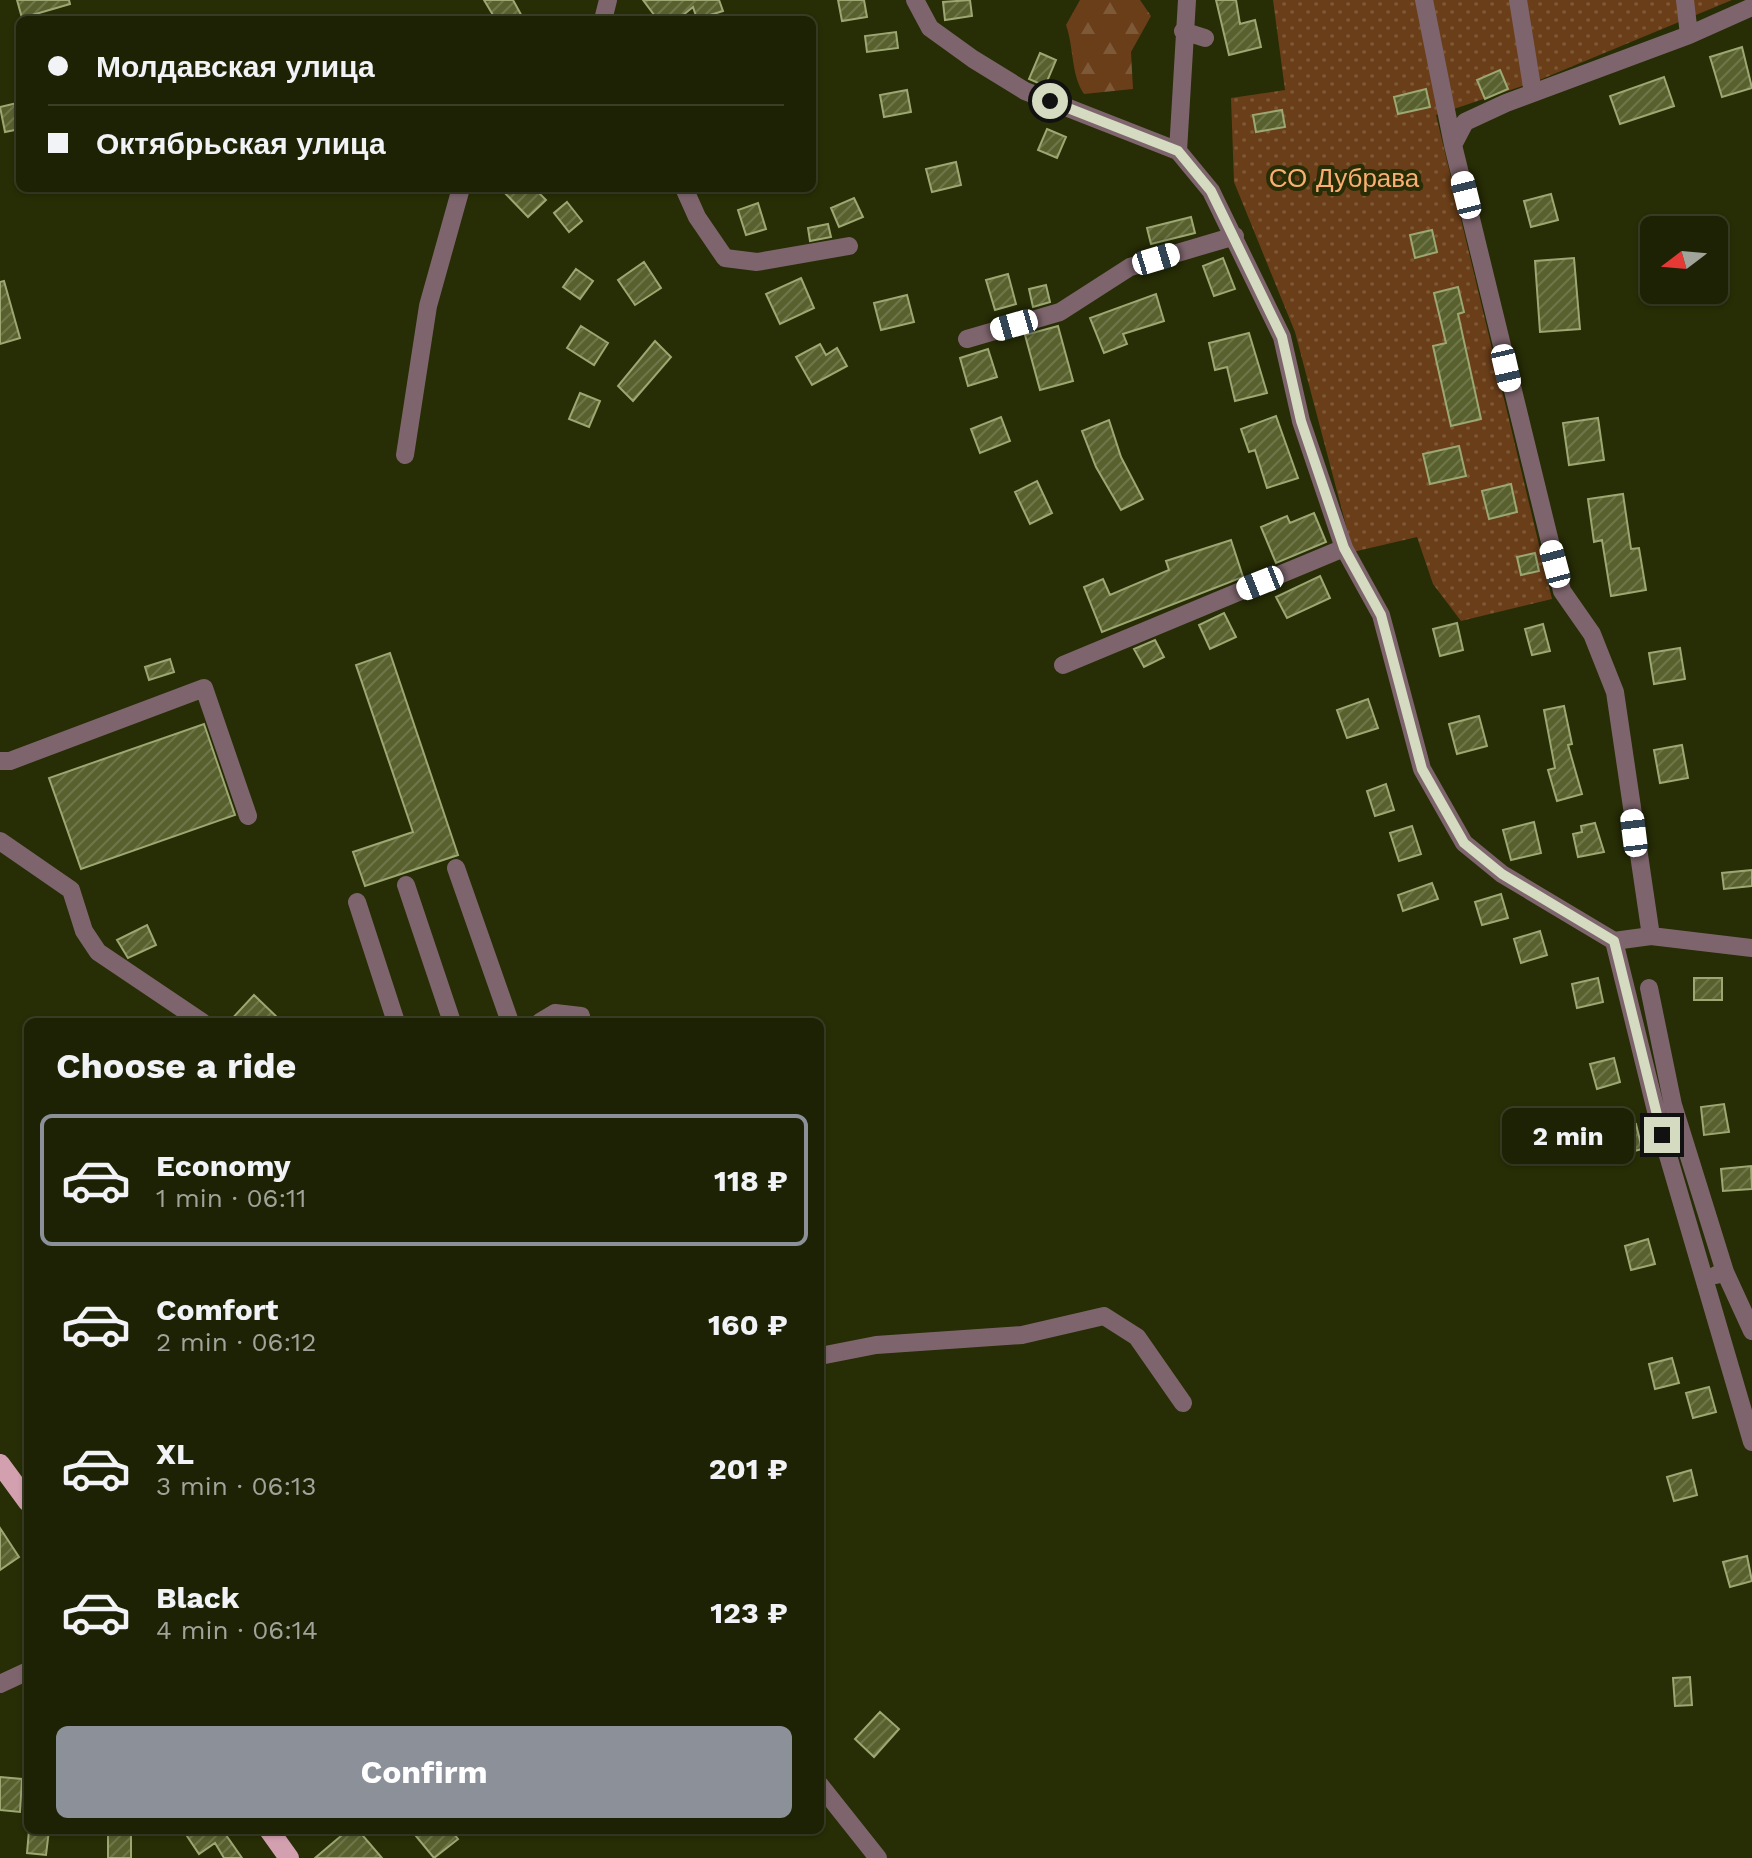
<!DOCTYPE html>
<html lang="en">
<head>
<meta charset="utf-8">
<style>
	body { margin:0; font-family:"Work Sans",sans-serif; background:#2a2f13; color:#f1f3f6; height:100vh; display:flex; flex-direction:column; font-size:30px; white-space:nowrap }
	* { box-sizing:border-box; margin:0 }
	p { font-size:26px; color:#a0a49a }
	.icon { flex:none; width:44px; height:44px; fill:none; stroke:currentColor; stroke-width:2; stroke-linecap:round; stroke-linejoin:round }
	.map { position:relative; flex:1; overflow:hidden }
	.side { position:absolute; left:24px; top:1018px; width:800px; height:816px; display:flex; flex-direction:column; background:#1d2204; border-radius:12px; box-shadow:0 2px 6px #0004,0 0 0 2px #3b3f26 }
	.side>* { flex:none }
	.hud { position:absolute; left:16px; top:16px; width:800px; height:176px; border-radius:12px; box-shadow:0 2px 6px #0004,0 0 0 2px #3b3f26; display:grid; align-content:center; height:176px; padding:0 32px; background:#1d2204 }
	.needle { width:52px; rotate:254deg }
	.tools { position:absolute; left:1640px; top:216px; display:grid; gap:16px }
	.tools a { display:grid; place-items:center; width:88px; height:88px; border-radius:12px; background:#1d2204; box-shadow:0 2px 6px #0004,0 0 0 2px #3b3f26; font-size:40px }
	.end { position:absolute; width:36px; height:36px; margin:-18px; border:10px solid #d4dbc0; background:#111; box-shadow:0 0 0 4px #111 }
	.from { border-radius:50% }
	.bubble { position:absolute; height:56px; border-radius:12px; background:#1d2204; box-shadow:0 2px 6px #0004,0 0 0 2px #3b3f26; font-size:26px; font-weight:700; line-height:56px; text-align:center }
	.car { position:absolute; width:24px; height:48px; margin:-24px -12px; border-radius:10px; box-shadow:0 0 6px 2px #0007; background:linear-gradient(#fff 24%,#345 0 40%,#fff 0 76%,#345 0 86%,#fff 0) }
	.hud b { display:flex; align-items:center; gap:28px; height:76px; font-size:30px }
	.hud b+b { border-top:2px solid #3b3f26 }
	.hud i { width:20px; height:20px; background:#f1f3f6 }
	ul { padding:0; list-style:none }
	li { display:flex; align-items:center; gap:24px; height:132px; margin:0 16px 12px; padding:0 16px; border:4px solid transparent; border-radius:12px }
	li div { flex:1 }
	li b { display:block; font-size:30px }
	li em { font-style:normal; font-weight:700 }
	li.selected { border-color:#8c9099 }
	li>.icon { width:72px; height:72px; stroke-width:1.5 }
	h2 { padding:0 32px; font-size:36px; line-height:96px }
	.button { display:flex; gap:16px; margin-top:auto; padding:16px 32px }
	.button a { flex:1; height:92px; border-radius:12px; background:#8c9099; color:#fff; font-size:32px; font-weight:700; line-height:92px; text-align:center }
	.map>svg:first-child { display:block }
	.grass { fill:url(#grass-dots) }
	.forest { fill:url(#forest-firs) }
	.building { fill:url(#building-hatch); stroke:#9ca772; stroke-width:2 }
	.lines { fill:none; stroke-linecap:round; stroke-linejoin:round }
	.minor { stroke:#7e656d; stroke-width:18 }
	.major { stroke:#d3a0b0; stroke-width:20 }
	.route { stroke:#d4dbc0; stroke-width:10 }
	.labels { text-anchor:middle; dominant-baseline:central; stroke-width:8; stroke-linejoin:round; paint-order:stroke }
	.park-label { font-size:26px; fill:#faae72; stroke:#272d05 }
</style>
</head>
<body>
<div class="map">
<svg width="1752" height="1858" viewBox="0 0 1752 1858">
	<defs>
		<pattern id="grass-dots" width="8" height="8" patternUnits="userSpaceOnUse" patternTransform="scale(2)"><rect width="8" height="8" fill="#6a3e18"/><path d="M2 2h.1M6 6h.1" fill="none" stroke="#7e5938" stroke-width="1.8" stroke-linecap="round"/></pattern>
		<pattern id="forest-firs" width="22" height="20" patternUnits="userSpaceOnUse" patternTransform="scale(2)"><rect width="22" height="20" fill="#6a3e18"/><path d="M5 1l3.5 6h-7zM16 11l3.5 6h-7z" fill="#7e5938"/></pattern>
		<pattern id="building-hatch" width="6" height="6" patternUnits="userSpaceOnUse" patternTransform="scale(2)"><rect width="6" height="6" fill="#58612e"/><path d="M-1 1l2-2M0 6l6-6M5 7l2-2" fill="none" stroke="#6f774a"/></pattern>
	</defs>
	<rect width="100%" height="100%" fill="#272d05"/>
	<path class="grass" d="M1273,0H1732L1537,81L1436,115L1552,599L1461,621L1433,584L1417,537L1353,552L1295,332L1234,182L1231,98L1285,90Z"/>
	<path class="forest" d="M1080,0H1140L1151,16L1131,52L1133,89L1084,94C1071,75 1074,48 1066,25Z"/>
	<path class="building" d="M17,0H69L70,4L22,18Z
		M484,0H513L524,20H496Z
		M643,0H719L723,11L697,19L693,7L677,20H658Z
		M838,0H864L867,17L842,21Z
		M970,0L972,16L945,20L943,2Z
		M1216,0H1236L1240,24L1255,20L1261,47L1229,55Z
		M896,32L898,48L867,52L865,36Z
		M1742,47L1752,88L1722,97L1710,57Z
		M1040,53L1056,60L1045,86L1029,79Z
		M1500,70L1508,89L1485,99L1477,80Z
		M1664,77L1674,106L1620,124L1610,96Z
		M1426,89L1430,107L1398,114L1394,97Z
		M907,90L911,112L884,117L880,95Z
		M17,103L20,129L5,132L0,107Z
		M1282,110L1285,127L1256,132L1253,115Z
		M1047,129L1066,137L1057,158L1038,150Z
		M956,162L961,185L932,192L926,169Z
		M500,188H534L546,200L528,217Z
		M1551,194L1558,220L1531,227L1524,201Z
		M854,198L863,217L839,227L831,208Z
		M567,202L582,221L569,232L554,213Z
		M758,203L766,229L746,235L738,210Z
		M1191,217L1195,233L1151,244L1147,228Z
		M828,224L831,237L810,241L808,228Z
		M1432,230L1437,252L1415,258L1410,235Z
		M1223,258L1235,289L1214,296L1203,266Z
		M1574,258L1580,329L1540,332L1535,261Z
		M644,262L661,288L635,305L618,280Z
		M576,269L593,281L580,299L563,287Z
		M1008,274L1016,304L995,310L986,280Z
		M801,278L814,308L780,324L766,294Z
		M4,281L20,338L0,344V282Z
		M1046,285L1050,302L1033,307L1029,289Z
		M1458,287L1464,312L1458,314L1481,419L1451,426L1433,346L1446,343L1434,293Z
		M1156,294L1164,321L1123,334L1127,344L1104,353L1090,318Z
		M907,295L914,322L881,330L874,303Z
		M581,326L608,343L594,365L567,348Z
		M1058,326L1073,381L1040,390L1025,335Z
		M1249,333L1267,393L1235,401L1227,367L1215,370L1209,343Z
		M655,341L671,357L633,401L618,386Z
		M820,344L826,355L837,348L847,366L812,385L796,357Z
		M988,349L997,377L968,386L960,358Z
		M580,393L600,401L589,427L569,419Z
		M1276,416L1298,478L1267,488L1255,450L1249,452L1241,429Z
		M1001,417L1010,441L980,453L971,429Z
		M1598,418L1604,460L1569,465L1563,423Z
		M1109,420L1121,457L1143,499L1121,510L1096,467L1082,431Z
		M1459,446L1466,476L1430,484L1423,454Z
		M1037,481L1052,513L1030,524L1015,492Z
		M1511,484L1517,512L1489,519L1482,491Z
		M1623,494L1631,549L1639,548L1646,590L1611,596L1602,540L1594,542L1588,499Z
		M1314,513L1326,542L1276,563L1261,527L1287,516L1290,523Z
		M1231,540L1243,577L1102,632L1084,587L1103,579L1110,595L1169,570L1166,561Z
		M1535,553L1539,571L1521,575L1517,557Z
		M1320,576L1330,598L1287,618L1276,597Z
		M1224,613L1236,637L1210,649L1199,625Z
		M1457,623L1463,650L1440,656L1433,629Z
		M1543,624L1550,651L1532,655L1525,629Z
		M1155,640L1164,657L1144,667L1134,649Z
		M1680,648L1685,679L1654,684L1649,653Z
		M390,653L458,855L365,886L353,852L413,832L356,665Z
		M170,659L174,672L149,680L145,667Z
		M1368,699L1378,728L1347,738L1337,710Z
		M1564,706L1572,744L1568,745L1582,794L1557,801L1548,770L1555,768L1544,710Z
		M1479,716L1487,746L1457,754L1449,724Z
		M204,724L235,815L81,869L49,778Z
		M1682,745L1688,778L1660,783L1654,750Z
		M1386,784L1394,810L1375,816L1367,791Z
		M1534,822L1541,853L1511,860L1503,830Z
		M1595,823L1604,852L1578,857L1573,834L1582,832L1581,826Z
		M1412,826L1421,854L1399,861L1390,833Z
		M1752,870V886L1724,889L1722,873Z
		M1432,883L1438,899L1403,911L1398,895Z
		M1501,894L1508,918L1482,925L1475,902Z
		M147,925L156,945L128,958L117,940Z
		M1540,931L1547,955L1521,963L1514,939Z
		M1598,978L1603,1002L1577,1008L1572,984Z
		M1694,978H1722V1000H1694Z
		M254,995L282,1022H229Z
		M1614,1058L1620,1082L1597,1089L1590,1064Z
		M1724,1104L1729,1132L1704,1135L1701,1107Z
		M1552,1120L1559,1145L1536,1151L1529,1126Z
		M1636,1124L1642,1149L1619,1155L1612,1131Z
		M1751,1166L1752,1189L1723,1191L1721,1169Z
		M1648,1239L1655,1264L1631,1270L1625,1246Z
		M1672,1358L1679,1383L1655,1389L1649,1364Z
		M1709,1387L1716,1412L1693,1418L1686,1393Z
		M1691,1470L1697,1495L1674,1501L1667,1477Z
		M0,1528L19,1557L0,1570Z
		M1747,1556L1752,1581L1730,1587L1723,1562Z
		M1690,1677L1692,1705L1675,1706L1673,1678Z
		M880,1712L899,1729L874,1757L855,1739Z
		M0,1777L22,1779L20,1812L0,1810Z
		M29,1830H49L46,1855L27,1853Z
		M183,1830H234L226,1835L242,1858H224L215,1843L199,1854Z
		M348,1830H358L382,1858H315Z
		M411,1830H451L458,1839L434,1858Z
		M131,1832V1858H108V1833Z"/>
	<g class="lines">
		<path class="minor" d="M915,0L930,28L973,59L1025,91L1178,151L1211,191L1282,337L1301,421L1344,548L1381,615L1422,769L1464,843L1502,874L1614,941L1651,936L1752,948
			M1424,0L1453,145L1562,591L1592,634L1615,692L1651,936
			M1518,0L1533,93
			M1685,0L1689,35
			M603,20L608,0
			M1183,31L1205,38
			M1453,145L1465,122L1506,103L1689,35L1752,7
			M1178,151L1187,0
			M684,188L697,217L725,258L757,262L849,246
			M967,339L1060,312L1130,267L1235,236
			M405,455L428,306L461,188
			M1063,665L1344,548
			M0,761H10L204,688L248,816
			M0,841L71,890L84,931L98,952L202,1022
			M456,868L510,1022
			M406,885L452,1022
			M357,902L396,1022
			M1614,941L1662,1135L1752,1442
			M1649,988L1673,1105L1725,1272
			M540,1022L555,1013L581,1016L582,1022
			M1716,1275L1725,1272L1752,1331
			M820,1356L876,1345L1022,1335L1104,1316L1137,1337L1183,1403
			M0,1684L28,1671
			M820,1785L878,1858"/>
		<path class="major" d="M0,1464L28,1502
			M269,1830L289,1858"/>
	</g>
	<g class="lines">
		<path class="route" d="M1050,101L1178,151L1211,191L1282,337L1301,421L1344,548L1381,615L1422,769L1464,843L1502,874L1614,941L1662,1135"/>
	</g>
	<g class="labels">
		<g class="park-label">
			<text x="1344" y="178">СО Дубрава</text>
		</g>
	</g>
</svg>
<div class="tools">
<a><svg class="needle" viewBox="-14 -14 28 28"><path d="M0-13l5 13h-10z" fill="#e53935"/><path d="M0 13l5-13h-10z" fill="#a0a49a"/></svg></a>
</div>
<i class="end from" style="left:1050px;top:101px"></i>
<i class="end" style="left:1662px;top:1135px"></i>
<div class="bubble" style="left:1502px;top:1108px;width:132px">2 min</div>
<i class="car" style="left:1466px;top:195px;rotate:346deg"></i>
<i class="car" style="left:1156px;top:259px;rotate:73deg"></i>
<i class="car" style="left:1014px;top:325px;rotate:254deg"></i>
<i class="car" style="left:1506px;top:368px;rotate:167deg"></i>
<i class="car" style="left:1555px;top:564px;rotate:345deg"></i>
<i class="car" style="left:1260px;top:583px;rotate:248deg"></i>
<i class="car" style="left:1634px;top:833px;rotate:353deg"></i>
<div class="hud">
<b><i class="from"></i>Молдавская улица</b>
<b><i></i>Октябрьская улица</b>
</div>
<section class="side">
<h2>Choose a ride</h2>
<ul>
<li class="selected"><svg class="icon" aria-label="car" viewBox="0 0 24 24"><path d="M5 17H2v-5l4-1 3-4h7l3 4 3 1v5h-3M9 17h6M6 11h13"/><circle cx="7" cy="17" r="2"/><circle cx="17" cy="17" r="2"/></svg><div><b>Economy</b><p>1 min · 06:11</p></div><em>118 ₽</em></li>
<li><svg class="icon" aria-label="car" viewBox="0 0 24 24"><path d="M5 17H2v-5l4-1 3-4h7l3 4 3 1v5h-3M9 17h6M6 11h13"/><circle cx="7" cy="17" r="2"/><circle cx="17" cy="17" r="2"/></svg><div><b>Comfort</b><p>2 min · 06:12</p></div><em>160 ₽</em></li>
<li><svg class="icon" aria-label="car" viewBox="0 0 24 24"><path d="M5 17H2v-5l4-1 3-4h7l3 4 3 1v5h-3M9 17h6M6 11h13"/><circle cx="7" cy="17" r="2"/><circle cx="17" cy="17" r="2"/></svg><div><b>XL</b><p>3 min · 06:13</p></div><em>201 ₽</em></li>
<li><svg class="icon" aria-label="car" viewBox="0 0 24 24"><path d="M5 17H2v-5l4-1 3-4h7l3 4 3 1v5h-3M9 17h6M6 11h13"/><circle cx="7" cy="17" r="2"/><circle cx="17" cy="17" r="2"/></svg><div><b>Black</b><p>4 min · 06:14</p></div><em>123 ₽</em></li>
</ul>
<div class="button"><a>Confirm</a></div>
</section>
</div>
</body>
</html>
